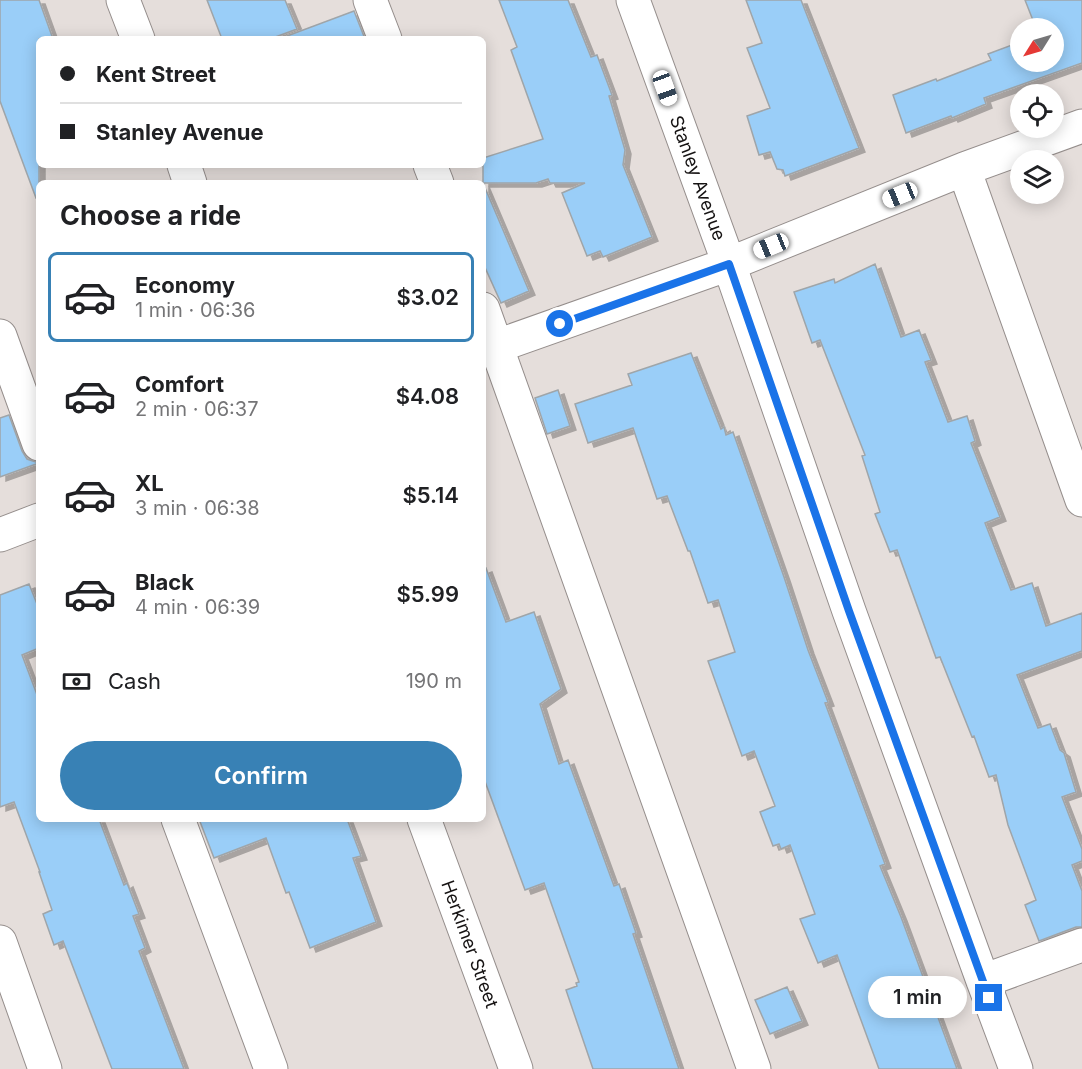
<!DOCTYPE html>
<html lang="en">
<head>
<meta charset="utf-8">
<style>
	body { margin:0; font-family:Inter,sans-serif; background:#f2f2f2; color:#202124; height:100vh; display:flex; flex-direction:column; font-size:22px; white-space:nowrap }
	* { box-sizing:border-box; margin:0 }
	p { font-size:20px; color:#757577 }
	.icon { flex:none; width:33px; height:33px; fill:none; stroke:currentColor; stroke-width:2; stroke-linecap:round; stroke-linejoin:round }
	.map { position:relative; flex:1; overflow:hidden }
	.details { position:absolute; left:36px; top:180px; width:450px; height:642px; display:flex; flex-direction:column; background:#fff; border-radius:9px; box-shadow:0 3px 15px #0003 }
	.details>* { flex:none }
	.banner { position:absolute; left:36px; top:36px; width:450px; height:132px; border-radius:9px; box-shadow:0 3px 15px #0003; display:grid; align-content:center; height:132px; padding:0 24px; background:#fff }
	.needle { width:39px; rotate:233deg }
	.fabs { position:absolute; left:1010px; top:18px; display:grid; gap:12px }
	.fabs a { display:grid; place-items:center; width:54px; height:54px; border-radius:50%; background:#fff; box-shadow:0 3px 15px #0003; font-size:30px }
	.end { position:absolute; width:27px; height:27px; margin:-14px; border:8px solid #1a73e8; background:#fff; box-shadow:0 0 0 3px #fff }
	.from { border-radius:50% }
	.bubble { position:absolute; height:42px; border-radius:21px; background:#fff; box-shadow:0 3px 15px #0003; font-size:20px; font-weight:600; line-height:42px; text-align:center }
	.car { position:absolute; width:18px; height:36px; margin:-18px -9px; border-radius:8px; box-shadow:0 0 4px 2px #0007; background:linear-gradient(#fff 24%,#345 0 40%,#fff 0 76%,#345 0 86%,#fff 0) }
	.banner b { display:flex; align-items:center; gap:21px; height:57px; font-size:22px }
	.banner b+b { border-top:2px solid #e0e0e0 }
	.banner i { width:15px; height:15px; background:#202124 }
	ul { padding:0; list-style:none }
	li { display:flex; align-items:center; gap:18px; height:90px; margin:0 12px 9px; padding:0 12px; border:3px solid transparent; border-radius:9px }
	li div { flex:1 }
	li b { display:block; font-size:22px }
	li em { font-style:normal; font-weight:600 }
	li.on { border-color:#3881b5 }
	li>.icon { width:54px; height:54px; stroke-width:1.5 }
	h2 { padding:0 24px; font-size:27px; line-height:72px }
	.pay { display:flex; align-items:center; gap:15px; height:66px; padding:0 24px; font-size:22px }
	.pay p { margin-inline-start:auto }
	.button { display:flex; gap:12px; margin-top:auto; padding:12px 24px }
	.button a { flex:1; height:69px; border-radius:36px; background:#3881b5; color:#fff; font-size:24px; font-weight:600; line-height:69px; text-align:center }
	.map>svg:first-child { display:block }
	.building { fill:#9acef8; stroke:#9fa5a9; stroke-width:1.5; filter:url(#shadow) }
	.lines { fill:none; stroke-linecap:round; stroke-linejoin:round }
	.minor-casing { stroke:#958e8c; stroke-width:35 }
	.minor { stroke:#fff; stroke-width:33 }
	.route { stroke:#1a73e8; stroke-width:8 }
	.labels { text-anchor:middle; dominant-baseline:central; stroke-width:5; stroke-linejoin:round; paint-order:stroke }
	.street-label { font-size:18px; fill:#161313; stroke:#fff }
</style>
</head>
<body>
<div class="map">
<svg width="1082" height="1069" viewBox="0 0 1082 1069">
	<defs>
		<filter id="shadow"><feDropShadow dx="6" dy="4" stdDeviation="0" flood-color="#0004"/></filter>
	</defs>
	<rect width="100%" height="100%" fill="#e5dedb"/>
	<path class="building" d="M0,0H39L53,39H39V197L36,198L0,101Z
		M207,0H285L297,29L270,39H222Z
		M499,0H568L591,57L597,55L612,95L609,96L625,150L623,165L652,237L603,257L600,251L587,256L562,193L585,183H550L548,179L536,183H483L529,291L501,303L483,263V158L543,139L511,50L517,47Z
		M746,0H801L859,148L785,176L783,170L777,169L770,152L759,155L747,116L770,108L747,48L762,43Z
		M1025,0H1082V63L984,98L986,104L952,118L951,116L906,133L893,95L936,79L937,81L991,60L988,54L1020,42V62H1053V28H1036Z
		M354,11L365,39H287V36Z
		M875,264L901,337L919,330L931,360L925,362L948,422L967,416L975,441L971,443L1000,517L985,523L1011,590L1032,583L1046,626L1082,613V651L1017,675L1038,728L1050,724L1060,750L1064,753L1076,792L1062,797L1082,849V861L1072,865L1082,891V927H1076L1039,941L1025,905L1036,900L1008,825L996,775L989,777L974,736L972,737L940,657L936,658L897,550L890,552L875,514L880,512L862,456L865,455L820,340L812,343L794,292L834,279L835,283Z
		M691,353L721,429L724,427L726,435L733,432L784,577L808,650L828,702L825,703L885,864L880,866L901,917L957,1069H879L837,955L818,963L800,919L815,914L790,845L781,849L779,844L773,846L760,812L775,806L754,751L742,756L708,661L735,652L718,600L708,603L690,551H688L667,496L657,499L633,428L588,443L575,404L632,385L628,374Z
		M558,390L570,426L547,434L535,398Z
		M9,415L22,451L27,459L39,463L0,477V418Z
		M486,568L506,622L534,612L561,689L540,704L559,764L568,760L614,886L619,884L636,933L633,934L679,1069H593L566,990L577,986L576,983L579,982L544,883L525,890L483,776V569Z
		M29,584L39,609V648L22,655L39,700V819H99L124,885L127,883L139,914L133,916L145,948L139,951L184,1069H112L63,941L54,945L43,914L52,910L39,872H40L14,802L0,807V595Z
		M199,819H347L361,856L353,858L376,922L310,948L289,892L286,893L266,838L214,858Z
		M787,987L802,1021L770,1034L755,1000Z"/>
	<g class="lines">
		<g class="minor-casing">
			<path id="minor" d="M123,0L138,39
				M370,0L385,39
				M633,0L729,264L849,611L983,981L1016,1069
				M184,165L190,183
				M430,165L437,183
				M964,169L1082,500
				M483,309L754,1069
				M0,336L39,444
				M483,351L729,264L964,169L1082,126
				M0,535L39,520
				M178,819L271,1069
				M424,819L516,1069
				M0,942L45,1069
				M983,981L1082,945"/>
		</g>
		<use href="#minor" class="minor"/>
	</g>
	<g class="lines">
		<path class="route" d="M560,324L729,264L849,611L989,998"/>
	</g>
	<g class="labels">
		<g class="street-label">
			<text transform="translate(698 178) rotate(70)">Stanley Avenue</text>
			<text transform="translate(470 944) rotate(70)">Herkimer Street</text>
		</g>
	</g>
</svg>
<div class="fabs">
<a><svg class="needle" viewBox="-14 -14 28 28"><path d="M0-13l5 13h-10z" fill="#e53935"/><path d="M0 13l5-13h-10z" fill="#757577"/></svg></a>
<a><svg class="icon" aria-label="locate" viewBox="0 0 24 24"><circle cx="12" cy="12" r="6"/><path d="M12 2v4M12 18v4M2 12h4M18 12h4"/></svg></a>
<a><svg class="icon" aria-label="layers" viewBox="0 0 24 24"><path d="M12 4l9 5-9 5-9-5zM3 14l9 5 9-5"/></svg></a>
</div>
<i class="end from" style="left:560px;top:324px"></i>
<i class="end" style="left:989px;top:998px"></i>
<div class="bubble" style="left:868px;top:976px;width:99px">1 min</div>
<i class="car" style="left:665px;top:88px;rotate:160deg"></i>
<i class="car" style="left:900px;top:195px;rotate:248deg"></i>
<i class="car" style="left:771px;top:246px;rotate:248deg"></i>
<div class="banner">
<b><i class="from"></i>Kent Street</b>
<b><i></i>Stanley Avenue</b>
</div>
<section class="details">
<h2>Choose a ride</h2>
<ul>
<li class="on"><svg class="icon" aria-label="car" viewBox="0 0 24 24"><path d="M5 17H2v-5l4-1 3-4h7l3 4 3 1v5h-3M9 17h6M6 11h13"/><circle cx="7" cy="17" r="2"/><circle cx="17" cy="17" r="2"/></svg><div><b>Economy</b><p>1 min · 06:36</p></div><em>$3.02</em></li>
<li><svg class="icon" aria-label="car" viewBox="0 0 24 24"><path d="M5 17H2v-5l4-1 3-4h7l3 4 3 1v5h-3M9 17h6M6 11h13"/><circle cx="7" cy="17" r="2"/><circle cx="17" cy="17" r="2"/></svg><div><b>Comfort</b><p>2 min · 06:37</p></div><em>$4.08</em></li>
<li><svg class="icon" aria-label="car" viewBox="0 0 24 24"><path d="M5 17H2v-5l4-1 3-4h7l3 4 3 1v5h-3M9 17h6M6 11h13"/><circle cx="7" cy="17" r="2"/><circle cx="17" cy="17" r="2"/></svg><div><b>XL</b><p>3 min · 06:38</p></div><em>$5.14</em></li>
<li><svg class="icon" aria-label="car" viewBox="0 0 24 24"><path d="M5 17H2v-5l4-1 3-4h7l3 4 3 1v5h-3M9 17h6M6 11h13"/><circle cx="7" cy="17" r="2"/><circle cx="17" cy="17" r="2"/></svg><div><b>Black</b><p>4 min · 06:39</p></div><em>$5.99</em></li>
</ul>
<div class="pay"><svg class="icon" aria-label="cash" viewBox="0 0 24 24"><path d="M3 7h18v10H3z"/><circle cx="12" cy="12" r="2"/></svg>Cash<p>190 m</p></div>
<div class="button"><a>Confirm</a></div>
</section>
</div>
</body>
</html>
